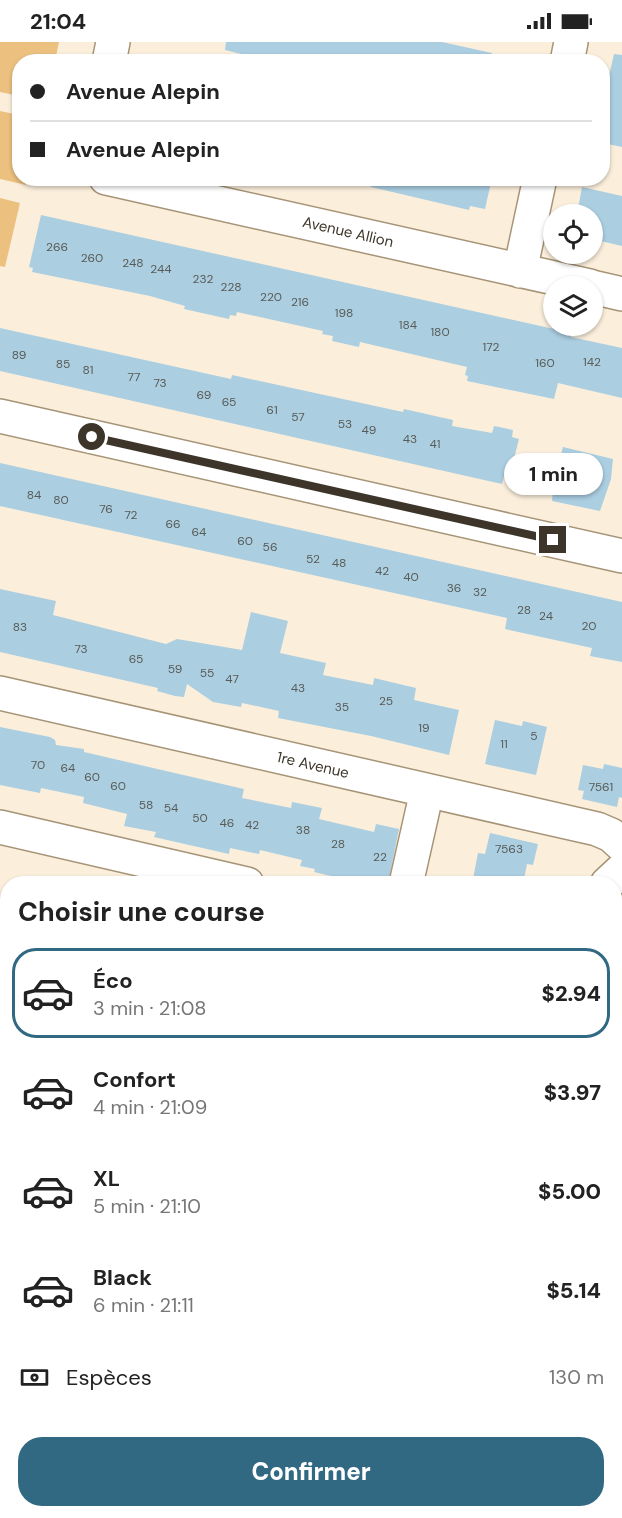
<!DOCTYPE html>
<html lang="fr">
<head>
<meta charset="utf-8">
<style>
	body { margin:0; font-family:"DM Sans",sans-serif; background:#f6f6f6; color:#222; height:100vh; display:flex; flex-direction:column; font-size:22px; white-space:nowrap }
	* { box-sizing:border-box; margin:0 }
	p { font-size:20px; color:#767676 }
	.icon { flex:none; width:33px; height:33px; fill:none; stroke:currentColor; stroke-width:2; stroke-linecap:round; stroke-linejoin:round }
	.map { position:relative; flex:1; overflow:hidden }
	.panel { position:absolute; left:0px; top:834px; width:622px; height:642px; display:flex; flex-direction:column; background:#fff; border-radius:24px 24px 0 0; box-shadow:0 2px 4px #0004 }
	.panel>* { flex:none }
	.top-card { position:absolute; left:12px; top:12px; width:598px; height:132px; border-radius:24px; box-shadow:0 2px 4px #0004; display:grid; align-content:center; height:132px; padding:0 18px; background:#fff }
	.controls { position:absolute; left:543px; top:162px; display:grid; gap:12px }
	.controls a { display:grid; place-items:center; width:60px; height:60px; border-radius:50%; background:#fff; box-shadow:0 2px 4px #0004; font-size:30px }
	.end { position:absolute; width:27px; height:27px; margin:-14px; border:8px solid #3d3529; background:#fff; box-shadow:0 0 0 3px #fff }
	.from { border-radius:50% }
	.bubble { position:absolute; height:42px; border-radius:21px; background:#fff; box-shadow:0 2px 4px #0004; font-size:20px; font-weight:800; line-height:42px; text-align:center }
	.top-card b { display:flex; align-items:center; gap:21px; height:57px; font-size:22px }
	.top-card b+b { border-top:2px solid #e0e0e0 }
	.top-card i { width:15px; height:15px; background:#222 }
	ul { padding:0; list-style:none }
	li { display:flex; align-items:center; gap:18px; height:90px; margin:0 12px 9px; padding:0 6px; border:3px solid transparent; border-radius:24px }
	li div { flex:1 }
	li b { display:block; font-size:22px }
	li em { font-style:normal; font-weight:800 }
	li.current { border-color:#316983 }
	li>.icon { width:54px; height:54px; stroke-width:1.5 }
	h2 { padding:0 18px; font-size:27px; line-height:72px }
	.pay { display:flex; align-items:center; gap:15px; height:66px; padding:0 18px; font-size:22px }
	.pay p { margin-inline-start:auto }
	.button { display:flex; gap:12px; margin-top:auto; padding:12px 18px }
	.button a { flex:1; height:69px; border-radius:24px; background:#316983; color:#fff; font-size:24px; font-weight:800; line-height:69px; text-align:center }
	.status { display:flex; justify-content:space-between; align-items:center; height:42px; padding:0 30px; background:#fff; direction:ltr }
	.status svg { height:16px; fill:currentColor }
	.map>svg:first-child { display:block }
	.grass { fill:#ecc180 }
	.park { fill:url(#park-dots) }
	.water { fill:url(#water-waves) }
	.building { fill:#abcee1 }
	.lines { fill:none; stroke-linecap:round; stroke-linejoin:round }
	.minor-casing { stroke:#a79477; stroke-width:36 }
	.major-casing { stroke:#a79477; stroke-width:36 }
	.path { stroke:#b7ac9c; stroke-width:4; stroke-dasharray:6 3; stroke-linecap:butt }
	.minor { stroke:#fff; stroke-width:33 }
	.major { stroke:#fff; stroke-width:33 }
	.route { stroke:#3d3529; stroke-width:8 }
	.labels { text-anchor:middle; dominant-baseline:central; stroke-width:6; stroke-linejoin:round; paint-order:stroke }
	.number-label { font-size:12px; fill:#585b57 }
	.street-label { font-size:15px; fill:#3d3529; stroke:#fff }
</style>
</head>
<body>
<div class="status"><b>21:04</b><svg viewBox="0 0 49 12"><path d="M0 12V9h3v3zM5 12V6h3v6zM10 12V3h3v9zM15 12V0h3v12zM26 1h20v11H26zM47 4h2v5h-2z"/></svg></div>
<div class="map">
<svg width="622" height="1476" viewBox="0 0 622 1476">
	<defs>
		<pattern id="park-dots" width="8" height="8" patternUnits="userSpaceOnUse" patternTransform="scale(1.5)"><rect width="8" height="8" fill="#ecc180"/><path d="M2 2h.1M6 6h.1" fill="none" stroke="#cba66f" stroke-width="1.8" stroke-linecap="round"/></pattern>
		<pattern id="water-waves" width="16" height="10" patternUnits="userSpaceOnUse" patternTransform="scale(1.5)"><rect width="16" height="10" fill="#bc8a3a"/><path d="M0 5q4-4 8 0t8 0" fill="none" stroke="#9a7231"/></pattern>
	</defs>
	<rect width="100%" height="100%" fill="#fbefdc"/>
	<path class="grass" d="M0,0H59L55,19L20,20L19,54L0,50Z
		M0,69L19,73L20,136L27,137L26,143L0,137Z
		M0,156L20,161L5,225L0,224Z"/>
	<path class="park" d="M622,863V1476H0V1441L7,1433L8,1468H615V869Z"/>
	<path class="water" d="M622,1238V1476H355L359,1468H615V1243Z"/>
	<path class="building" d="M226,0H442L492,11L491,20H275L225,8Z
		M614,12L622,13V105L603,101V60Z
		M372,136H492L485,167L470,164L469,168L371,145Z
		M582,145L622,154V204L592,197V172H577Z
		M41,173L572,291L571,295L622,306V356L558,341L554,357L467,339L468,334L465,333L467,325L360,300L359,305L332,299L333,294L322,292L323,289L237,270L236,274L230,273L229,277L184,267L185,264L150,254L32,230L33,226L29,225Z
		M0,286L231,337L232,333L403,370L404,367L453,378L452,384L492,391L494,384L513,388L512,395L519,397L511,428L506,427L502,442L0,329Z
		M563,405L613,417L611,437L600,469L552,459L554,437Z
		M0,421L622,560V620L590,614L592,606L505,587L507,576L0,464Z
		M0,547L56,559L53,573L166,602L177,597L242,608L251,570L288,579L280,611L326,621L323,633L373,643L374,636L416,646L414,658L459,668L449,713L371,694L278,676L279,669L242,661L241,665L213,660L187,642L184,655L175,654L157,649L158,646L0,610Z
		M495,678L522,684L523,679L547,685L536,733L485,722Z
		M0,685L50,695L55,698L56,703L84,707V710L244,747L242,756L291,766L292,760L322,766L319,777L374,790L376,782L399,787L388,842H365L314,830L315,827L300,824L302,818L260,808L259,812L230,806L229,812L154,795L156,790L124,784L127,772L83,761L84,755L41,746L40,751L0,743Z
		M604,722L622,726V756L619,755L617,765L582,757L584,749L578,748L583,723L603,727Z
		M490,791L538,802L533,823L527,822L523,842H472L478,811L485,812Z"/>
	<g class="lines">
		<g class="minor-casing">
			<path id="minor" d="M109,20L113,0
				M567,20L571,0
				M106,136L590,244
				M520,229L540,136
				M592,245L622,252
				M0,374L622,514
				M0,651L597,787L611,793L622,803
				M0,785L247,842
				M406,842L427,749
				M0,922L8,924
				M0,1192L8,1193"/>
		</g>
		<g class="major-casing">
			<path id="major" d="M607,842L622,828
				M0,1403L8,1396"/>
		</g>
		<path class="path" d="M615,943L622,941
			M615,1043L622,1038
			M615,1213L622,1205
			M24,1476L31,1468
			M177,1476L184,1468
			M294,1476L299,1468"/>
		<use href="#minor" class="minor"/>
		<use href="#major" class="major"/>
	</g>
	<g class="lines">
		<path class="route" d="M92,395L553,498"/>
	</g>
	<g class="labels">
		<g class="number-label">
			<text x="57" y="205">266</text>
			<text x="92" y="216">260</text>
			<text x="133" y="221">248</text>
			<text x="161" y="227">244</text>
			<text x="203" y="237">232</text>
			<text x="231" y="245">228</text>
			<text x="271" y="255">220</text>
			<text x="300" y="260">216</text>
			<text x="344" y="271">198</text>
			<text x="408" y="283">184</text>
			<text x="440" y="290">180</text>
			<text x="491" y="305">172</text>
			<text x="19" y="313">89</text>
			<text x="592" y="320">142</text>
			<text x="545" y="321">160</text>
			<text x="63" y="322">85</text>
			<text x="88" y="328">81</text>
			<text x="134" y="335">77</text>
			<text x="160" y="341">73</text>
			<text x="204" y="353">69</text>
			<text x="229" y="360">65</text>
			<text x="272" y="368">61</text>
			<text x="298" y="375">57</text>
			<text x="345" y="382">53</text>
			<text x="369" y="388">49</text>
			<text x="410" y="397">43</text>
			<text x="435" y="402">41</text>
			<text x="34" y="453">84</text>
			<text x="61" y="458">80</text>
			<text x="106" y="467">76</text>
			<text x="131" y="473">72</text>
			<text x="173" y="482">66</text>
			<text x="199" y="490">64</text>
			<text x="245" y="499">60</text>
			<text x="270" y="505">56</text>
			<text x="313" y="517">52</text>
			<text x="339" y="521">48</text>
			<text x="382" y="529">42</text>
			<text x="411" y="535">40</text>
			<text x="454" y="546">36</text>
			<text x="480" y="550">32</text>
			<text x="524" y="568">28</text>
			<text x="546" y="574">24</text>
			<text x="589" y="584">20</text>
			<text x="20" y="585">83</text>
			<text x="81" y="607">73</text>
			<text x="136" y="617">65</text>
			<text x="175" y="627">59</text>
			<text x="207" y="631">55</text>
			<text x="232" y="637">47</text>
			<text x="298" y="646">43</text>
			<text x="386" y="659">25</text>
			<text x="342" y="665">35</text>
			<text x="424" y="686">19</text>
			<text x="534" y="694">5</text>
			<text x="504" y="702">11</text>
			<text x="38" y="723">70</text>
			<text x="68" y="726">64</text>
			<text x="92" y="735">60</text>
			<text x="118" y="744">60</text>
			<text x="601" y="745">7561</text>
			<text x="146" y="763">58</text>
			<text x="171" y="766">54</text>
			<text x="200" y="776">50</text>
			<text x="227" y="781">46</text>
			<text x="252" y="783">42</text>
			<text x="303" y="788">38</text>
			<text x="338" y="802">28</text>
			<text x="509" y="807">7563</text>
			<text x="380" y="815">22</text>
		</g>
		<g class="street-label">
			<text transform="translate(348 190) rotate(13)">Avenue Allion</text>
			<text transform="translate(313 723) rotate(13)">1re Avenue</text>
		</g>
	</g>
</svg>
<div class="controls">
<a><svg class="icon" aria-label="locate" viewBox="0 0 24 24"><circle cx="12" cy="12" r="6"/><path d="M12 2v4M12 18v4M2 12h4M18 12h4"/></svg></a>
<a><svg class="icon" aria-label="layers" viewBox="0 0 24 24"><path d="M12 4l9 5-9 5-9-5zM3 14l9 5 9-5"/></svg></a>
</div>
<i class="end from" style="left:92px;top:395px"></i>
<i class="end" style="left:553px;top:498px"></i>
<div class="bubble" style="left:504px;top:411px;width:99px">1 min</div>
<div class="top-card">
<b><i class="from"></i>Avenue Alepin</b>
<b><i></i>Avenue Alepin</b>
</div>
<section class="panel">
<h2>Choisir une course</h2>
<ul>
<li class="current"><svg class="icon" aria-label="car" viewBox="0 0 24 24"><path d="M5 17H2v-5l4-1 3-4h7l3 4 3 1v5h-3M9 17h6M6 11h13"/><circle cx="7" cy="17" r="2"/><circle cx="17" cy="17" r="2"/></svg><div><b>Éco</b><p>3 min · 21:08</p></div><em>$2.94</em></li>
<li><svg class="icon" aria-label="car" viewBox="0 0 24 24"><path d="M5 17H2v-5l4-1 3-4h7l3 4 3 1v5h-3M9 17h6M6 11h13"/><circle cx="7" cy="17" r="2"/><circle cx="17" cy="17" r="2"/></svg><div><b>Confort</b><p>4 min · 21:09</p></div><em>$3.97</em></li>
<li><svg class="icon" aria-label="car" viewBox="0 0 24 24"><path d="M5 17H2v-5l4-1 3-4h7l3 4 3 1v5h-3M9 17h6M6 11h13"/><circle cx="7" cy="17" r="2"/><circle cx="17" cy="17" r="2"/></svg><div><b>XL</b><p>5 min · 21:10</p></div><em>$5.00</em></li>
<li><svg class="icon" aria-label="car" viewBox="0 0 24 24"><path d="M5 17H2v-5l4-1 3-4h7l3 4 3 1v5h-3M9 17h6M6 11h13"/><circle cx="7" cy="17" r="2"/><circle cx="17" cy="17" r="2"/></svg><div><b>Black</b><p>6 min · 21:11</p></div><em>$5.14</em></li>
</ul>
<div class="pay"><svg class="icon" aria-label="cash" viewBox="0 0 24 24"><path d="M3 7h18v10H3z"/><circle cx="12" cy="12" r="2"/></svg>Espèces<p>130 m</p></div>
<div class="button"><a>Confirmer</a></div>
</section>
</div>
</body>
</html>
